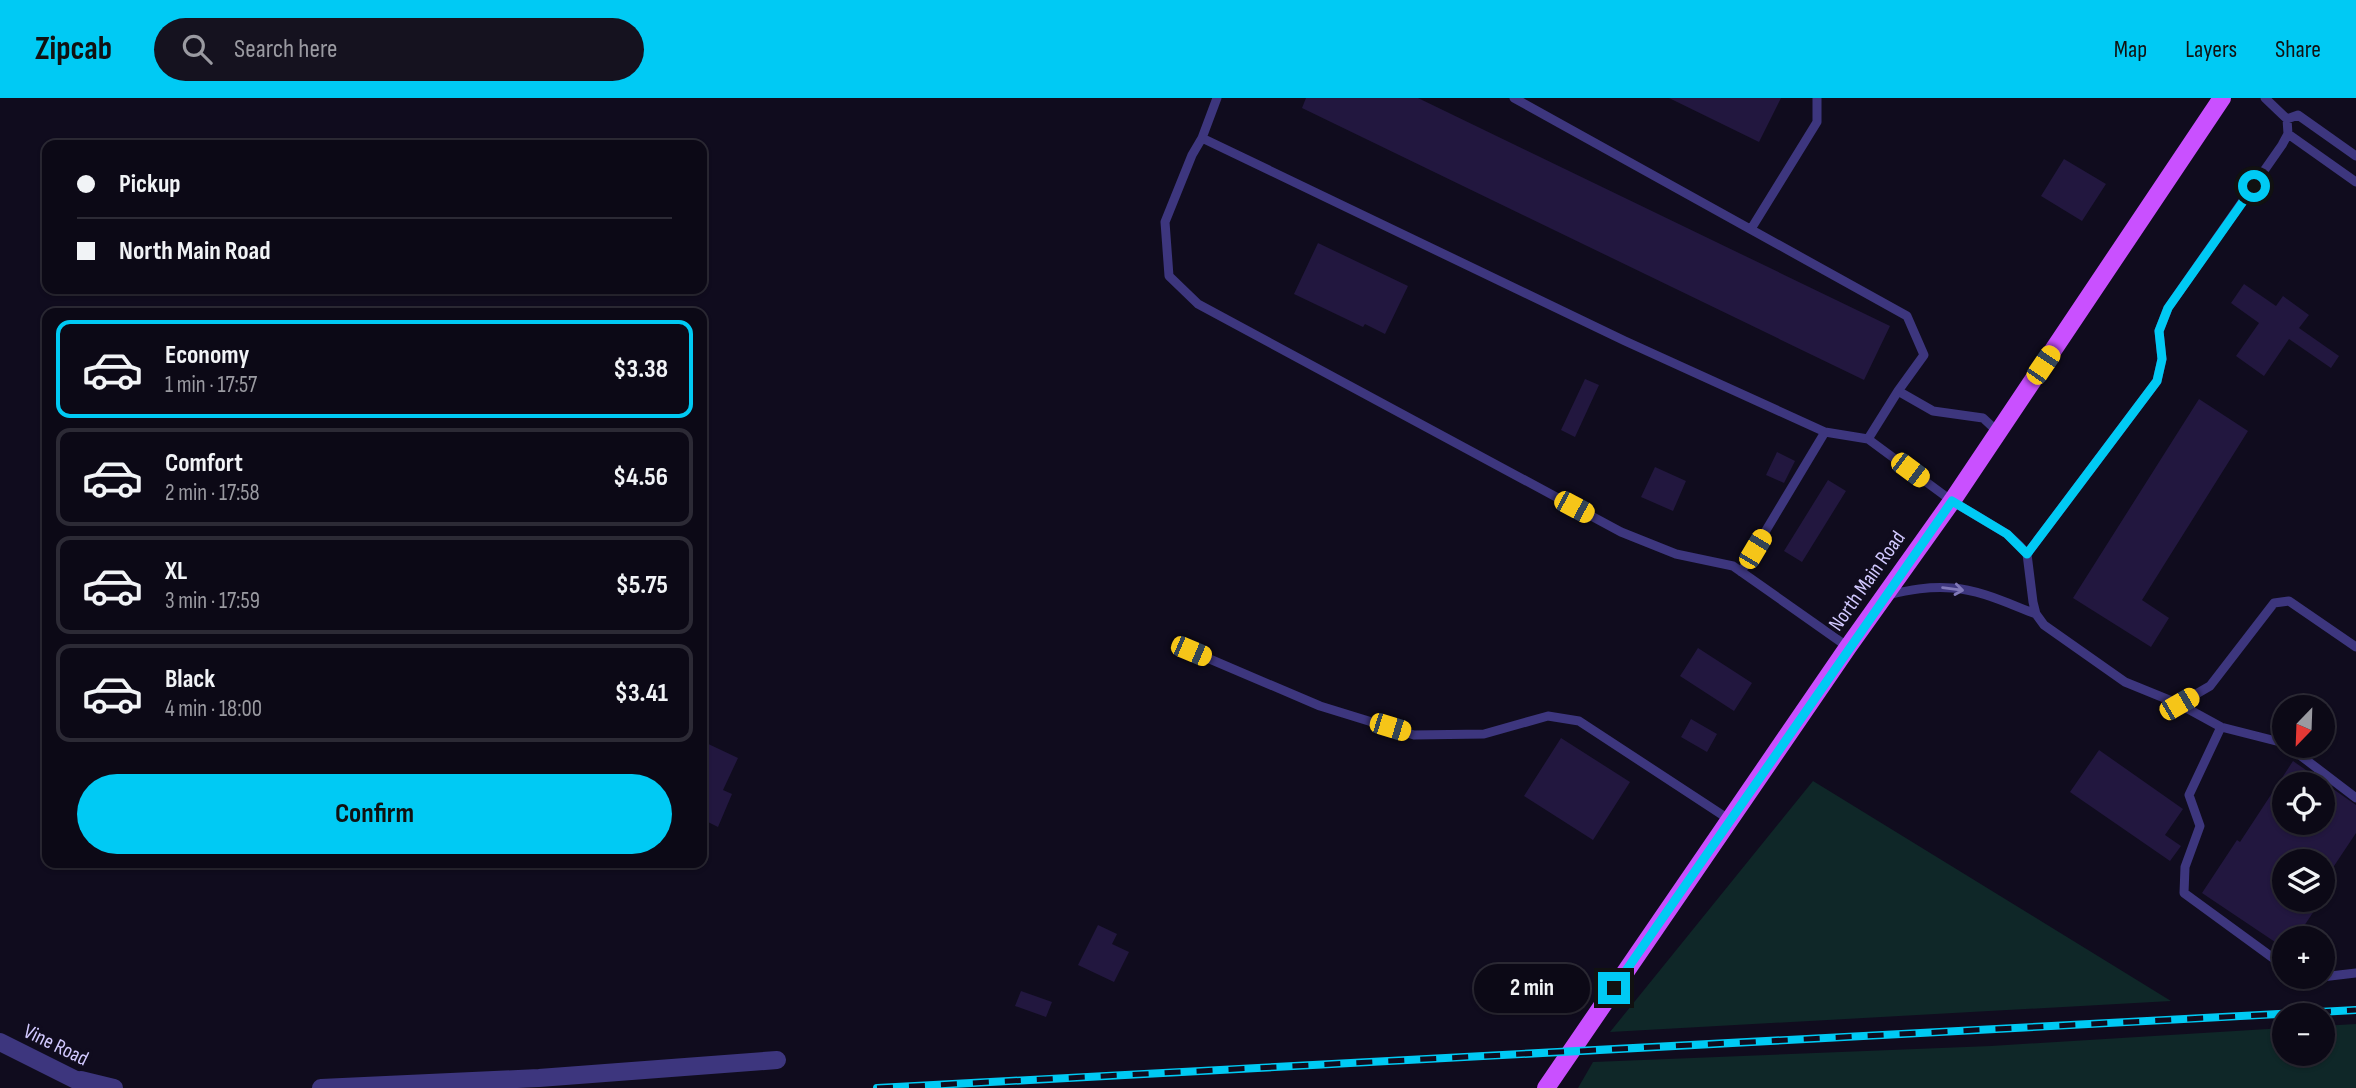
<!DOCTYPE html>
<html lang="en">
<head>
<meta charset="utf-8">
<style>
	body { margin:0; font-family:"Sofia Sans Condensed",sans-serif; background:#15121f; color:#f1f3f6; height:100vh; display:flex; flex-direction:column; font-size:26px; white-space:nowrap }
	* { box-sizing:border-box; margin:0 }
	p { font-size:23px; color:#9a9aa1 }
	.icon { flex:none; width:38px; height:38px; fill:none; stroke:currentColor; stroke-width:2; stroke-linecap:round; stroke-linejoin:round }
	.map { position:relative; flex:1; overflow:hidden }
	.details { position:absolute; left:42px; top:210px; width:665px; height:560px; display:flex; flex-direction:column; background:#0c0916; border-radius:14px; box-shadow:0 2px 5px #0004,0 0 0 2px #2c2a35 }
	.details>* { flex:none }
	.guide { position:absolute; left:42px; top:42px; width:665px; height:154px; border-radius:14px; box-shadow:0 2px 5px #0004,0 0 0 2px #2c2a35; display:grid; align-content:center; height:154px; padding:0 35px; background:#0c0916 }
	.needle { width:46px; rotate:203deg }
	.buttons { position:absolute; left:2272px; top:597px; display:grid; gap:14px }
	.buttons a { display:grid; place-items:center; width:63px; height:63px; border-radius:50%; background:#0c0916; box-shadow:0 2px 5px #0004,0 0 0 2px #2c2a35; font-size:35px }
	.end { position:absolute; width:32px; height:32px; margin:-16px; border:9px solid #00caf4; background:#111; box-shadow:0 0 0 4px #111 }
	.from { border-radius:50% }
	.bubble { position:absolute; height:49px; border-radius:24px; background:#0c0916; box-shadow:0 2px 5px #0004,0 0 0 2px #2c2a35; font-size:23px; font-weight:700; line-height:49px; text-align:center }
	.car { position:absolute; width:21px; height:42px; margin:-21px -10px; border-radius:9px; box-shadow:0 0 5px 2px #0007; background:linear-gradient(#f5c518 24%,#345 0 40%,#f5c518 0 76%,#345 0 86%,#f5c518 0) }
	.guide b { display:flex; align-items:center; gap:24px; height:66px; font-size:26px }
	.guide b+b { border-top:2px solid #2c2a35 }
	.guide i { width:18px; height:18px; background:#f1f3f6 }
	ul { padding:12px 0 0; list-style:none }
	li { display:flex; align-items:center; gap:21px; height:98px; margin:0 14px 10px; padding:0 21px; border:4px solid #2c2a35; border-radius:14px }
	li div { flex:1 }
	li b { display:block; font-size:26px }
	li em { font-style:normal; font-weight:700 }
	li.selected { border-color:#00caf4 }
	li>.icon { width:63px; height:63px; stroke-width:1.5 }
	.cta { display:flex; gap:14px; margin-top:auto; padding:14px 35px }
	.cta a { flex:1; height:80px; border-radius:42px; background:#00caf4; color:#111; font-size:28px; font-weight:700; line-height:80px; text-align:center }
	header { display:flex; align-items:center; gap:42px; box-sizing:border-box; height:98px; padding:0 35px; background:#00caf4; color:#111 }
	header strong { font-size:33px }
	nav { display:flex; gap:38px; margin-inline-start:auto; font-size:24px }
	.search { width:490px; height:63px; background:#15121f; display:flex; align-items:center; gap:18px; box-sizing:border-box; padding:0 24px; border-radius:38px; color:#9a9aa1; font-size:26px }
	.map>svg:first-child { display:block }
	.green { fill:#0f2728 }
	.building { fill:#22173f; fill-rule:evenodd }
	.lines { fill:none; stroke-linecap:round; stroke-linejoin:round }
	.lane { stroke:#3d367e; stroke-width:9 }
	.street { stroke:#3d367e; stroke-width:18 }
	.primary { stroke:#c950ff; stroke-width:18 }
	.rail-casing { stroke:#00caf4; stroke-width:8 }
	.rail { stroke:#100c1e; stroke-width:5; stroke-dasharray:16; stroke-linecap:butt }
	.oneway { stroke:#8078b8 }
	.route { stroke:#00caf4; stroke-width:9 }
	.labels { text-anchor:middle; dominant-baseline:central; stroke-width:7; stroke-linejoin:round; paint-order:stroke }
	.street-label { font-size:21px; fill:#d2c9ff; stroke:#100c1e }
</style>
</head>
<body>
<header>
<strong>Zipcab</strong>
<div class="search"><svg class="icon" aria-label="search" viewBox="0 0 24 24"><circle cx="10" cy="10" r="6"/><path d="M15 15l6 6"/></svg>Search here</div>
<nav><a>Map</a><a>Layers</a><a>Share</a></nav>
</header>
<div class="map">
<svg width="2356" height="990" viewBox="0 0 2356 990">
	<rect width="100%" height="100%" fill="#100c1e"/>
	<path class="green" d="M1813,683L2171,903L1610,934Z
		M2356,926V990H1578L1593,964L1991,948L2284,930V956H2322V928Z"/>
	<path class="building" d="M1306,0H1418L1890,228L1864,282L1302,10Z
		M1669,0H1781L1759,44Z
		M2064,61L2106,86L2082,123L2041,98Z
		M1318,145L1408,188L1385,236L1365,226L1363,229L1294,196Z
		M2244,186L2276,208L2283,198L2309,217L2299,230L2339,258L2331,270L2289,241L2264,278L2236,258L2259,225L2231,205Z
		M1585,281L1599,287L1575,339L1561,332Z
		M2199,301L2248,333L2142,502L2169,520L2151,549L2073,500Z
		M1777,354L1795,363L1784,385L1766,377Z
		M1655,369L1686,383L1673,413L1641,399Z
		M1828,382L1846,393L1802,464L1784,453Z
		M1698,550L1752,585L1734,613L1680,578Z
		M1691,621L1717,636L1707,654L1681,639Z
		M1561,640L1630,684L1593,742L1524,698Z
		M702,643L738,660L723,692L732,696L718,729L702,721Z
		M2099,652L2183,711L2165,737L2181,748L2170,763L2070,694Z
		M2293,663L2356,707V735L2322,786V763H2284V802H2303L2316,810L2296,840H2284V850L2202,795L2237,742L2240,744ZM2284,686H2322V724H2284Z
		M1098,827L1117,836L1112,846L1129,854L1114,884L1078,867Z
		M1021,893L1052,904L1046,919L1015,908Z"/>
	<g class="lines">
		<path class="lane" d="M1217,0L1202,40L1625,243L1825,334L1868,341L1952,403L2007,436L2019,447L2027,456L2033,504L2036,516L2044,527L2125,584L2179,606L2210,588L2274,505L2289,503L2356,549
			M1514,0L1907,218L1924,257L1898,293L1933,313L1983,320L1998,334
			M2287,21L2298,17L2356,58
			M2288,36L2356,84
			M1202,40L1192,57L1165,124L1169,178L1198,206L1621,434L1676,456L1733,468L1848,549
			M1751,131L1817,24V0
			M1868,341L1898,293
			M2027,456L2157,283L2162,261L2159,233L2168,210L2282,47L2288,36L2287,21L2265,0
			M1741,474L1825,334
			M1887,497C1909,492 1930,488 1952,490C1981,492 2009,506 2036,516
			M1191,553L1320,608L1414,637L1484,636L1548,618L1579,623L1730,722
			M2179,606L2221,629L2284,645
			M2221,629L2189,697L2200,728L2185,769L2184,795L2284,868
			M2288,648L2356,700
			M2301,878L2305,881L2356,875"/>
		<path class="street" d="M0,944L92,990
			M81,982L114,990
			M321,990L539,980L777,962"/>
		<path class="primary" d="M1546,990L1848,549L1952,403L2222,0"/>
		<g class="rail-casing">
			<path id="rail" d="M877,990L2356,912"/>
		</g>
		<use href="#rail" class="rail"/>
	</g>
	<defs><path id="oneway-shaft" d="M-6 0H5M1.5-3L5.5 0L1.5 3" fill="none" stroke-width="1.6" stroke-linecap="round" stroke-linejoin="round" transform="scale(1.75)"/></defs>
	<use class="oneway" href="#oneway-shaft" transform="translate(1953 491) rotate(7)"/>
	<g class="lines">
		<path class="route" d="M1614,890L1952,403L2007,436L2027,456L2157,283L2162,261L2159,233L2168,210L2254,88"/>
	</g>
	<g class="labels">
		<g class="street-label">
			<text transform="translate(1867 483) rotate(-55)">North Main Road</text>
			<text transform="translate(56 947) rotate(26)">Vine Road</text>
		</g>
	</g>
</svg>
<div class="buttons">
<a><svg class="needle" viewBox="-14 -14 28 28"><path d="M0-13l5 13h-10z" fill="#e53935"/><path d="M0 13l5-13h-10z" fill="#9a9aa1"/></svg></a>
<a><svg class="icon" aria-label="locate" viewBox="0 0 24 24"><circle cx="12" cy="12" r="6"/><path d="M12 2v4M12 18v4M2 12h4M18 12h4"/></svg></a>
<a><svg class="icon" aria-label="layers" viewBox="0 0 24 24"><path d="M12 4l9 5-9 5-9-5zM3 14l9 5 9-5"/></svg></a>
<a>+</a>
<a>−</a>
</div>
<i class="end from" style="left:2254px;top:88px"></i>
<i class="end" style="left:1614px;top:890px"></i>
<div class="bubble" style="left:1474px;top:866px;width:116px">2 min</div>
<i class="car" style="left:2043px;top:267px;rotate:34deg"></i>
<i class="car" style="left:1910px;top:372px;rotate:127deg"></i>
<i class="car" style="left:1574px;top:409px;rotate:118deg"></i>
<i class="car" style="left:1755px;top:451px;rotate:31deg"></i>
<i class="car" style="left:1191px;top:553px;rotate:113deg"></i>
<i class="car" style="left:2179px;top:606px;rotate:60deg"></i>
<i class="car" style="left:1390px;top:629px;rotate:107deg"></i>
<div class="guide">
<b><i class="from"></i>Pickup</b>
<b><i></i>North Main Road</b>
</div>
<section class="details">
<ul>
<li class="selected"><svg class="icon" aria-label="car" viewBox="0 0 24 24"><path d="M5 17H2v-5l4-1 3-4h7l3 4 3 1v5h-3M9 17h6M6 11h13"/><circle cx="7" cy="17" r="2"/><circle cx="17" cy="17" r="2"/></svg><div><b>Economy</b><p>1 min · 17:57</p></div><em>$3.38</em></li>
<li><svg class="icon" aria-label="car" viewBox="0 0 24 24"><path d="M5 17H2v-5l4-1 3-4h7l3 4 3 1v5h-3M9 17h6M6 11h13"/><circle cx="7" cy="17" r="2"/><circle cx="17" cy="17" r="2"/></svg><div><b>Comfort</b><p>2 min · 17:58</p></div><em>$4.56</em></li>
<li><svg class="icon" aria-label="car" viewBox="0 0 24 24"><path d="M5 17H2v-5l4-1 3-4h7l3 4 3 1v5h-3M9 17h6M6 11h13"/><circle cx="7" cy="17" r="2"/><circle cx="17" cy="17" r="2"/></svg><div><b>XL</b><p>3 min · 17:59</p></div><em>$5.75</em></li>
<li><svg class="icon" aria-label="car" viewBox="0 0 24 24"><path d="M5 17H2v-5l4-1 3-4h7l3 4 3 1v5h-3M9 17h6M6 11h13"/><circle cx="7" cy="17" r="2"/><circle cx="17" cy="17" r="2"/></svg><div><b>Black</b><p>4 min · 18:00</p></div><em>$3.41</em></li>
</ul>
<div class="cta"><a>Confirm</a></div>
</section>
</div>
</body>
</html>
